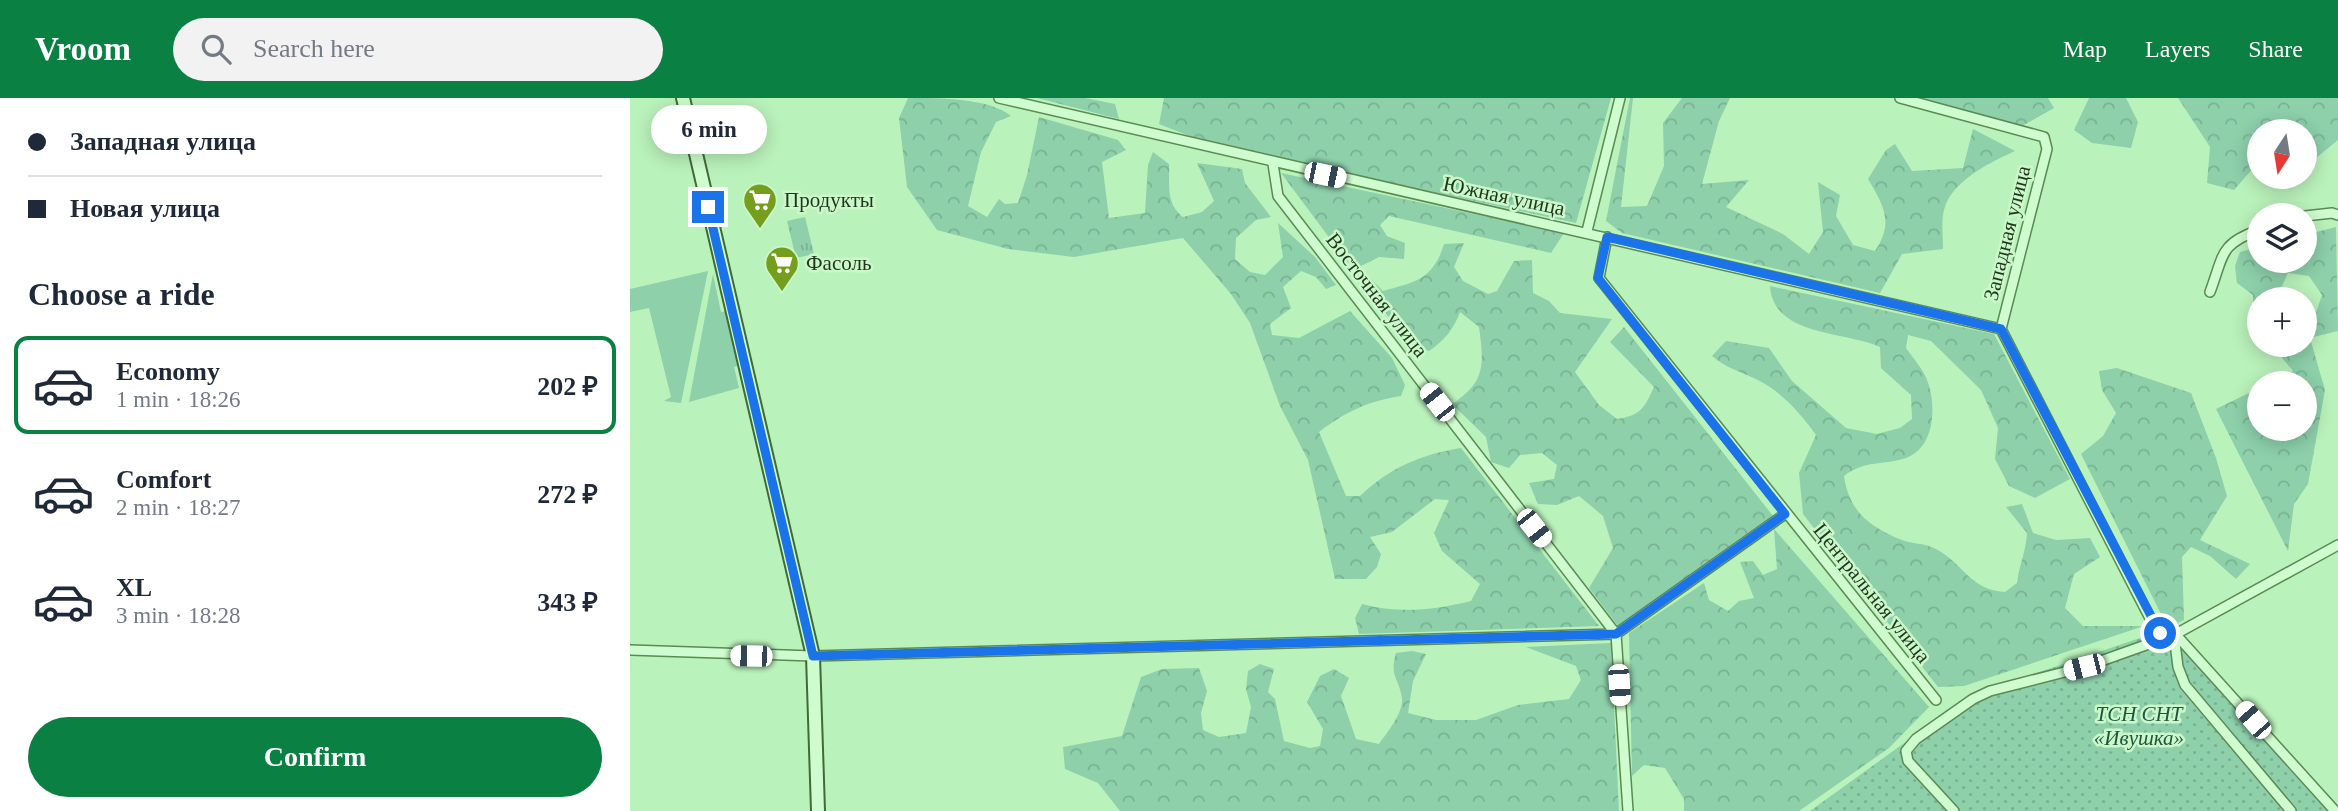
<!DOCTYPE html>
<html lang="en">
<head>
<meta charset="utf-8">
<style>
	body { margin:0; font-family:Georgia,serif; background:#f2f2f3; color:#1f2937; height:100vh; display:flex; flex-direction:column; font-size:26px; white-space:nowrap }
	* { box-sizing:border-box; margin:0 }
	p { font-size:23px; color:#747a83 }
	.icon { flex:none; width:38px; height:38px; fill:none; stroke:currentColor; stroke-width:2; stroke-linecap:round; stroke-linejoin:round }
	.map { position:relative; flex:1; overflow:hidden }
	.side { display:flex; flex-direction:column; background:#fff; width:630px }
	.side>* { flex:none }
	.banner { display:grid; align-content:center; height:154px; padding:0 28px; background:#fff }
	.needle { width:46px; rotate:192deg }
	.fabs { position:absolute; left:1617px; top:21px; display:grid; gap:14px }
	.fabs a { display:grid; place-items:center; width:70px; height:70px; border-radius:50%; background:#fff; box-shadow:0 4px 18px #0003; font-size:35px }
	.end { position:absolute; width:32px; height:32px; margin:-16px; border:9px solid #1a73e8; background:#fff; box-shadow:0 0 0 4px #fff }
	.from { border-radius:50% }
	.bubble { position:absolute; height:49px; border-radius:24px; background:#fff; box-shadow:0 4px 18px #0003; font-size:23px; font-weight:800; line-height:49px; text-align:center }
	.car { position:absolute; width:21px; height:42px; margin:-21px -10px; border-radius:9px; box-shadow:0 0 5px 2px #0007; background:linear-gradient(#fff 24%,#345 0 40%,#fff 0 76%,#345 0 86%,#fff 0) }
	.banner b { display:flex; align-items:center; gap:24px; height:66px; font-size:26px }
	.banner b+b { border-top:2px solid #e0e1e3 }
	.banner i { width:18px; height:18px; background:#1f2937 }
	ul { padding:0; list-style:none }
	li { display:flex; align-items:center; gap:21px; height:98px; margin:0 14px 10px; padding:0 14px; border:4px solid transparent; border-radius:14px }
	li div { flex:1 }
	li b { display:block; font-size:26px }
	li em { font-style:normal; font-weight:800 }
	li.on { border-color:#0b8043 }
	li>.icon { width:63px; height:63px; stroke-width:1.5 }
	h2 { padding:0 28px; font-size:32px; line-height:84px }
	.cta { display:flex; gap:14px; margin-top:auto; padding:14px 28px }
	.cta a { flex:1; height:80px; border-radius:42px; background:#0b8043; color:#fff; font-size:28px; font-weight:800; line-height:80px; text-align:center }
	header { display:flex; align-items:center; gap:42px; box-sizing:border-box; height:98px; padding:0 35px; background:#0b8043; color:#fff }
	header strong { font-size:33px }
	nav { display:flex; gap:38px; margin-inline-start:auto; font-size:24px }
	.search { width:490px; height:63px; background:#f2f2f3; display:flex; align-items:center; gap:18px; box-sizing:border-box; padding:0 24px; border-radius:38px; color:#747a83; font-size:26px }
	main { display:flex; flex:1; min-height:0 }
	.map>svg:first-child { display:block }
	.grass { fill:#8dd0aa }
	.forest { fill:url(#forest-crowns) }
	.park { fill:url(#park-tufts) }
	.garden { fill:url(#garden-dots) }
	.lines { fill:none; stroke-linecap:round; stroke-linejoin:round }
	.street-casing { stroke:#5b8a53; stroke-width:12 }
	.secondary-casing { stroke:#406b36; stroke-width:16 }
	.street { stroke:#cefcce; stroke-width:9 }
	.secondary { stroke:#cefcce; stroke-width:12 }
	.route { stroke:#1a73e8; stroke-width:9 }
	.labels { text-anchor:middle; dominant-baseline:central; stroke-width:5; stroke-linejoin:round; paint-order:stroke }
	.street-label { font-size:21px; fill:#1f3719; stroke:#caf8cb }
	.poi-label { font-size:21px; fill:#1f3719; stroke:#caf8cb; text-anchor:start }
	.park-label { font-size:21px; font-style:italic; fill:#1e563e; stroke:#caf8cb }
</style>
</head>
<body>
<header>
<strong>Vroom</strong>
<div class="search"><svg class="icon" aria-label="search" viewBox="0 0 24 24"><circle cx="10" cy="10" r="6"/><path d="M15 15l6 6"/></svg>Search here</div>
<nav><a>Map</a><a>Layers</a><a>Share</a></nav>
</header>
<main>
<section class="side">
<div class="banner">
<b><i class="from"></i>Западная улица</b>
<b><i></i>Новая улица</b>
</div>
<h2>Choose a ride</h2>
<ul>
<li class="on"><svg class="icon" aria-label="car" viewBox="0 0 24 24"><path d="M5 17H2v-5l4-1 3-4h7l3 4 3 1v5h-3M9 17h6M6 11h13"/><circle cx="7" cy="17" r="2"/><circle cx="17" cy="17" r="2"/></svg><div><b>Economy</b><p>1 min · 18:26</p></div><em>202 ₽</em></li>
<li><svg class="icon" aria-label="car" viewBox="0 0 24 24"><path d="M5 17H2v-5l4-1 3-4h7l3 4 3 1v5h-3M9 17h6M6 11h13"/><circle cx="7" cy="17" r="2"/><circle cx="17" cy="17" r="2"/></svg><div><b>Comfort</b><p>2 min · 18:27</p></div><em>272 ₽</em></li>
<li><svg class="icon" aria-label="car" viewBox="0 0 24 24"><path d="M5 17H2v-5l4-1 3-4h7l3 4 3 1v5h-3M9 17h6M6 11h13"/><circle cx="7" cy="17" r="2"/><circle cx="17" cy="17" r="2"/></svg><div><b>XL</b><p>3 min · 18:28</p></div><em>343 ₽</em></li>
</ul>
<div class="cta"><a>Confirm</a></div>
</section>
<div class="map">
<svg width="1708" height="713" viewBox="0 0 1708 713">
	<defs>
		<pattern id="forest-crowns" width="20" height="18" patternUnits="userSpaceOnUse" patternTransform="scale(1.75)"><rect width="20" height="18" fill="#8dd0aa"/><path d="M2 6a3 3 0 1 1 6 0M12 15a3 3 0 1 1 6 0" fill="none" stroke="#79b392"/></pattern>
		<pattern id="park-tufts" width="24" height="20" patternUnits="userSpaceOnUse" patternTransform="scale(1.75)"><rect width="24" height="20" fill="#8dd0aa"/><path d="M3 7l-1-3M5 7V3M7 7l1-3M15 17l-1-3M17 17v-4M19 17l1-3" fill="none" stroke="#79b392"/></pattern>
		<pattern id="garden-dots" width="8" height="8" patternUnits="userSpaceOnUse" patternTransform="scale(1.75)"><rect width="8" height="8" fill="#8dd0aa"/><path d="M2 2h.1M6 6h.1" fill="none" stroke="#79b392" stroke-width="1.8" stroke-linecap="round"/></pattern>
	</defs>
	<rect width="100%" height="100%" fill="#baf2bb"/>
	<path class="grass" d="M78,173L51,305L34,303L41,299L19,210L0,214V191Z
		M83,176L91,214L98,213L110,267L104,269L109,290L59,304Z"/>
	<path class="forest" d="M278,0C310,0 359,0 381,18L366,24L351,54L338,108L357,119L369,101L375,106L388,105L397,77L409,19L488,42L496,52L472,64L479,120L515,115L518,67L523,54L539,66C540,87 535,105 553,119L572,114L584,103L567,65L612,71L615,85L641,119L626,122L606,140L605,161L620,174L635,177L653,159L648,125L685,159L706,187L696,191L686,179L671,173L653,189L661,210L640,226L642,237L669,240L720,213L762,260L775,287L771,298C738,303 715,314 689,334L716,398H730C759,370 792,356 831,350L969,528L729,536L725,520L732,506C769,516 804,512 841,503L850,486L812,453L804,435L819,402L805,401L762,434L740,439L751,456L747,469L736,481H705L678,362L650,308L620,225L601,196L553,140L444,159L378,151L307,132L277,89L269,20Z
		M407,0H455L485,6L489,21Z
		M534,0H981L946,125L577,45L529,26Z
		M1000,0H1003L991,109L1017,108L1034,68L1033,25L1052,0H1100L1089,23L1072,86L1119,82L1096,109L1153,136L1179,156L1193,134L1188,84L1210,97L1206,118L1223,147L1245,153C1264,125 1254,108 1238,81L1256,52L1265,46L1282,73L1333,70L1343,31L1385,53C1361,64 1321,83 1314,112C1311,124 1313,139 1313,151L1272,156L1250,195L992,135L976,123Z
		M1286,0H1418L1424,10L1392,28Z
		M1459,0H1496L1508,24L1501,50L1462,45L1444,32Z
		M1548,0H1708V42L1675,69V33H1629V70L1625,68L1604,92L1577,85L1580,49Z
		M651,75L934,135L921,155L759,118L750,127L757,138L775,145L774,161L749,159L729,169L753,193C785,184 803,182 814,146L834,145L824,169L833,183L858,196L867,193L884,163L902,162L903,195L919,203L930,215L982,221L945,274L969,307L987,321C1011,317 1014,311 1024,289L980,244L994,229L1143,418L988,528L959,490L983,450L973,418L949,398L927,407L908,406L899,385L924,381L927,367L912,355L890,357L879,370L861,364L856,339L822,306C856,284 854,266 849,229L830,214C823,232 815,242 799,253L788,250L772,237Z
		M1706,129L1708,233L1680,240L1695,292L1678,386L1664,406L1658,453L1586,311L1629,290V331H1675V285H1643L1663,273L1641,247H1675V225L1684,220L1692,197L1679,178L1658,175L1646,201H1629L1627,225L1623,221V197L1607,185L1605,168L1610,154L1629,149V163H1675V137Z
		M1140,188L1364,236L1440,381L1405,400L1379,388L1365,361L1368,330L1351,292L1301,243L1278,237L1276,250C1283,260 1293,271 1297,282C1307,307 1305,350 1276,360C1252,368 1236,361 1214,378C1219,413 1239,429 1272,442C1282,446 1294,445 1304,450C1333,464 1339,492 1375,494L1387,485C1389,467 1396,454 1397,435L1376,409L1392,406L1403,435L1426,442L1460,440L1470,459L1444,476L1435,510L1453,528H1514L1334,588L1308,589L1173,416L1169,375L1186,337C1171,316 1150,292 1126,281C1109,273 1096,270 1082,258L1096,243L1139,250L1162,283L1216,330L1247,336L1270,330L1282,321L1281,297L1251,270L1250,249C1217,233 1143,239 1140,188Z
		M1487,270L1561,295L1586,360L1597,398L1570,442L1620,466L1606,481L1580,458L1561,449L1552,459L1554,522L1538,530L1451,356L1473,338L1486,315L1472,292L1469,273Z
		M1144,431L1299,609L1259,650L1169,713H1054V701L1035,670L1014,667L1002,678L999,535L1074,485L1079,502L1098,513L1109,503L1124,500L1110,464L1123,463L1133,477L1147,471Z
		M981,545L989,713H490L468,685L435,671L433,649L492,638L511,579L532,571L569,570L577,593L571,615L573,632L589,639L616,635L621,609L616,591L618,573L630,566L644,571L638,594L645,601L654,643L680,650L690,648L693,631L677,604L690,578L704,571L719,580L711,598L726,641L749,646C757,635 774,614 772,600C769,580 759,578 766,555L782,553L796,556L783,583L778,615L806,622H846L888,607L939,601L951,582L946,568L896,549Z"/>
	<path class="park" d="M175,119L184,156L166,160L157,123Z"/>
	<path class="garden" d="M1522,536L1538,546L1552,549L1699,713H1180L1331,604L1356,592Z"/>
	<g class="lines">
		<g class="street-casing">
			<path id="street" d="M369,0C702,80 1037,153 1371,231
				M1270,0L1414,39L1417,51L1371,231L1526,532L1549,540L1705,713
				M643,66L648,98L986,536L998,713
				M1675,118L1702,115L1708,117
				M957,133L990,0
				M977,139L969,180L1306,602
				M1580,194C1594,157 1589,146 1629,132
				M1544,537L1548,569L1555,587L1661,713
				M0,552L183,558L986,536L1155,416
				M1324,713L1278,663L1276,653L1286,641L1343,601L1360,593L1454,569L1544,537L1708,447"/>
		</g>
		<g class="secondary-casing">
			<path id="secondary" d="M53,0L183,558L188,713"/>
		</g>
		<use href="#street" class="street"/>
		<use href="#secondary" class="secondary"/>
	</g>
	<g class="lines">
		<path class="route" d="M78,109L183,558L986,536L1155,416L968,180L977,139L1371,231L1530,535"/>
	</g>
	<defs>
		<g id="supermarket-pin" transform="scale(1.75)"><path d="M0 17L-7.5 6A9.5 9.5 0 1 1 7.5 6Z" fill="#769e1d" stroke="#caf8cb"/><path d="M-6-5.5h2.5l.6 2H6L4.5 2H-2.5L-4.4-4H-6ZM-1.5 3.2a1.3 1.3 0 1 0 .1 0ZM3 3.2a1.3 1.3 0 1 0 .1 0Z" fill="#fff"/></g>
	</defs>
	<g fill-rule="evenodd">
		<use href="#supermarket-pin" x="130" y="102"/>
		<use href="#supermarket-pin" x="152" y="165"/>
	</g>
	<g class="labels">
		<g class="street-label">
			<text transform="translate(874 98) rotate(12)">Южная улица</text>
			<text transform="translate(1377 135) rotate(-76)">Западная улица</text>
			<text transform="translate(747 197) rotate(52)">Восточная улица</text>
			<text transform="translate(1242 495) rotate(51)">Центральная улица</text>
		</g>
		<g class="poi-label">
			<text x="154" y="102">Продукты</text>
			<text x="176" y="165">Фасоль</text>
		</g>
		<g class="park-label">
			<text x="1509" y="616">ТСН СНТ<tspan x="1509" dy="24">«Ивушка»</tspan></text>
		</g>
	</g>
</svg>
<div class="fabs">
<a><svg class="needle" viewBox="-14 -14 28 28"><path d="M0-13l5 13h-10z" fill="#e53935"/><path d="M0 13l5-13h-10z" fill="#747a83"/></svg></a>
<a><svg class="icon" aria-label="layers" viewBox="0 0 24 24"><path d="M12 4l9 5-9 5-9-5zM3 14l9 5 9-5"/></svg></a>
<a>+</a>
<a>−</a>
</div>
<i class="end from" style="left:1530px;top:535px"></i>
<i class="end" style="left:78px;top:109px"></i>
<div class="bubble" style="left:21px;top:7px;width:116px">6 min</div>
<i class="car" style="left:695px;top:77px;rotate:102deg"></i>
<i class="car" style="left:807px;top:304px;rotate:322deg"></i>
<i class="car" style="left:904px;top:430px;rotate:142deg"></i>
<i class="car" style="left:121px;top:558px;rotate:271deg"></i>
<i class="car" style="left:1454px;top:569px;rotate:256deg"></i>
<i class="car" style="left:989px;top:587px;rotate:176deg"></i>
<i class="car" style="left:1623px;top:622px;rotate:319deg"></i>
</div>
</main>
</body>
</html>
